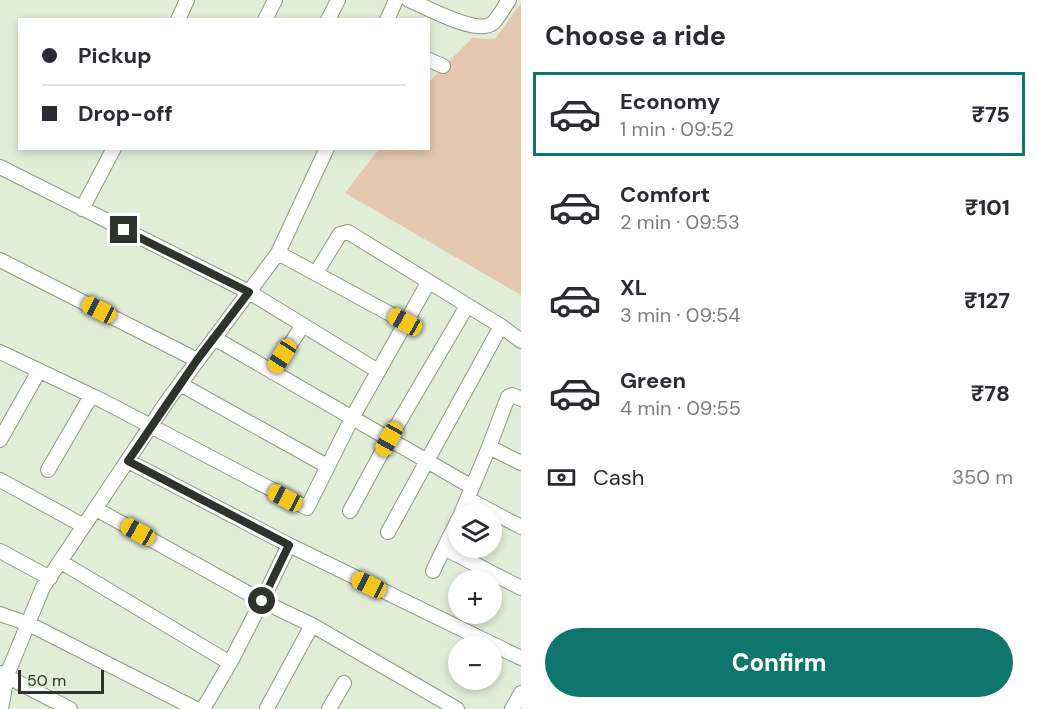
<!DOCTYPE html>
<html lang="en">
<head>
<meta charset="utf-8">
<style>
	body { margin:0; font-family:"DM Sans",sans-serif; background:#f2f2f3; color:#2b2b33; height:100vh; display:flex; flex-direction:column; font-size:22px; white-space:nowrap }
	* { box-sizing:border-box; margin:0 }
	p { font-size:20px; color:#7c7c81 }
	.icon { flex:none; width:33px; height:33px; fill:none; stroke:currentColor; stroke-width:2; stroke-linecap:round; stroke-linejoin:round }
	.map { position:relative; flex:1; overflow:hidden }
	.sheet { display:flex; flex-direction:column; background:#fff; width:516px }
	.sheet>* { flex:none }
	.hud { position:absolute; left:18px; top:18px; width:412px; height:132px; border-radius:0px; box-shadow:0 3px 9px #0003; display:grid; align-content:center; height:132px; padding:0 24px; background:#fff }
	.buttons { position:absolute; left:448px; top:504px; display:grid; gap:12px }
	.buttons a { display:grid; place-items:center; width:54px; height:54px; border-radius:50%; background:#fff; box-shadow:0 3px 9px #0003; font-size:30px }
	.scale { position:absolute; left:18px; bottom:15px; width:86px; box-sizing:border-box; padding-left:6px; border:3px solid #2e332b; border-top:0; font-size:16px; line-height:21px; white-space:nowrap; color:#2e332b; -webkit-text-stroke:4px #e0edd7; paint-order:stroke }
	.end { position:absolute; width:27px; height:27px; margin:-14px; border:8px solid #2e332b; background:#fff; box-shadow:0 0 0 3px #fff }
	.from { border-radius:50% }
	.car { position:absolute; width:18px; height:36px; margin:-18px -9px; border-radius:8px; box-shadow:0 0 4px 2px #0007; background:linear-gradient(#f5c518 24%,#345 0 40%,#f5c518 0 76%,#345 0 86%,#f5c518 0) }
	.hud b { display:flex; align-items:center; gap:21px; height:57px; font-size:22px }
	.hud b+b { border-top:2px solid #e1e1e2 }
	.hud i { width:15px; height:15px; background:#2b2b33 }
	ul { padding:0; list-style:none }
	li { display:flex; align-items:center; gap:18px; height:84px; margin:0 12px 9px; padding:0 12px; border:3px solid transparent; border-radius:0px }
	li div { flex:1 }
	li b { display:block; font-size:22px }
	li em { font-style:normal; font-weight:800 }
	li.on { border-color:#0f766e }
	li>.icon { width:54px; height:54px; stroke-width:1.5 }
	h2 { padding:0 24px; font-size:27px; line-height:72px }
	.pay { display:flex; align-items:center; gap:15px; height:66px; padding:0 24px; font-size:22px }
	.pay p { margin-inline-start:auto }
	.action { display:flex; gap:12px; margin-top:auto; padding:12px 24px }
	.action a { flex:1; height:69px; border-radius:36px; background:#0f766e; color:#fff; font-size:24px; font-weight:800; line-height:69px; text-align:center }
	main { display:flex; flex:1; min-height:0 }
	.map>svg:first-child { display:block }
	.green { fill:#e4c7ae }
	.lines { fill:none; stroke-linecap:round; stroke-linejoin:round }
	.minor-casing { stroke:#8c9883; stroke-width:16 }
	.minor { stroke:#fff; stroke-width:14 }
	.route { stroke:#2e332b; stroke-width:8 }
</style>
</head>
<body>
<main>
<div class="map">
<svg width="521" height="709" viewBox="0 0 521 709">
	<rect width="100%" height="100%" fill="#e0edd7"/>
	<path class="green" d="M521,3V295L345,193L379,149L429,148V82L472,38L495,39Z"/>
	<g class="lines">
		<g class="minor-casing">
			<path id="minor" d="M409,0C426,7 478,36 493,23C499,17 504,7 509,0
				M178,20L187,0
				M265,20L275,0
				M328,20L338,0
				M387,20L396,0
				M429,60L443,66
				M0,167L249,292L378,371
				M82,209L114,148
				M278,253L405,322
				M0,260L197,360
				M316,273L340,234L348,232L501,326L521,341
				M214,338L472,487
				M0,352L103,401L307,508L352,418L428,283
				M272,372L303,325
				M180,384L327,466
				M0,440L39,371
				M489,447L508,397L512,395L521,399
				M128,461L289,545L521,658
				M48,470L91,396
				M0,480L84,526
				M468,499L521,527
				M96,509L262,601L230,663L203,709
				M350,511L389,439L467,306
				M461,514L489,447L521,463
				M459,518L444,548L521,588
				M388,532L501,326
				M289,545L262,601L312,625L457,709
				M0,551L50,578
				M61,562L230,663
				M433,571L444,548
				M0,614L29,624L196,709
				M0,673L70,709
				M267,708L312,625
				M1,709L7,675L43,587L168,400L278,253L327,148
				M329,709L344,683
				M512,709L521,693"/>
		</g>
		<use href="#minor" class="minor"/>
	</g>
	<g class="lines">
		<path class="route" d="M124,230L249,292L197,360L128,461L289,545L262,601"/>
	</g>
</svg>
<div class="buttons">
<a><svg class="icon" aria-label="layers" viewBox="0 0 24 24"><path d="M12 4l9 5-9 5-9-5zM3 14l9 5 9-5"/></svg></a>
<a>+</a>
<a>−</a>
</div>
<div class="scale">50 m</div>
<i class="end from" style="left:262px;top:601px"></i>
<i class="end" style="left:124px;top:230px"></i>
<i class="car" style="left:99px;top:310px;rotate:297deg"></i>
<i class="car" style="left:405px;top:322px;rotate:299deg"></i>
<i class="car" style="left:282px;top:356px;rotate:213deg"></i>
<i class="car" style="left:389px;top:439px;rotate:209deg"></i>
<i class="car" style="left:285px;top:498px;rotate:298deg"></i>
<i class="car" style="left:138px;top:532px;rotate:299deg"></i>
<i class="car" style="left:369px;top:585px;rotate:296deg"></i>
<div class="hud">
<b><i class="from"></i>Pickup</b>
<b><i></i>Drop-off</b>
</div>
</div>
<section class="sheet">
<h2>Choose a ride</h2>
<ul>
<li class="on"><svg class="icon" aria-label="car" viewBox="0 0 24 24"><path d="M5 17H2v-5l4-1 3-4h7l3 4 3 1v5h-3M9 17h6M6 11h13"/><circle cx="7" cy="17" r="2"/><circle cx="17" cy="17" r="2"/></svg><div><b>Economy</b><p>1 min · 09:52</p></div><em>₹75</em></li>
<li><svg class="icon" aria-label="car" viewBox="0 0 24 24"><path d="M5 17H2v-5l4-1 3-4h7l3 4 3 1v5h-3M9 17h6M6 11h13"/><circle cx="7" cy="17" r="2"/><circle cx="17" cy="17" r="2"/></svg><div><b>Comfort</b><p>2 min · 09:53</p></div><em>₹101</em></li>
<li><svg class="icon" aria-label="car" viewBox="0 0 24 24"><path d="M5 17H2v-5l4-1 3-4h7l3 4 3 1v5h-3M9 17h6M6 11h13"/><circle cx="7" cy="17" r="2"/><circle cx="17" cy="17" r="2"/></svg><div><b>XL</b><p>3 min · 09:54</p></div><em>₹127</em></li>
<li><svg class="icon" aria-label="car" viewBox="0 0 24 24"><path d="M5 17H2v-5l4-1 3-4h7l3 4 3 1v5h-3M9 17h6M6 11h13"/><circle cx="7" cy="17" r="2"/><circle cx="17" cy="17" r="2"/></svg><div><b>Green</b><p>4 min · 09:55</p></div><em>₹78</em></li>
</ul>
<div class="pay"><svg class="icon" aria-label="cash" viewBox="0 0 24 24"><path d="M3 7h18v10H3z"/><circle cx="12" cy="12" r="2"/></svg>Cash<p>350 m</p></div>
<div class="action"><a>Confirm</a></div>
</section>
</main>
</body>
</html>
